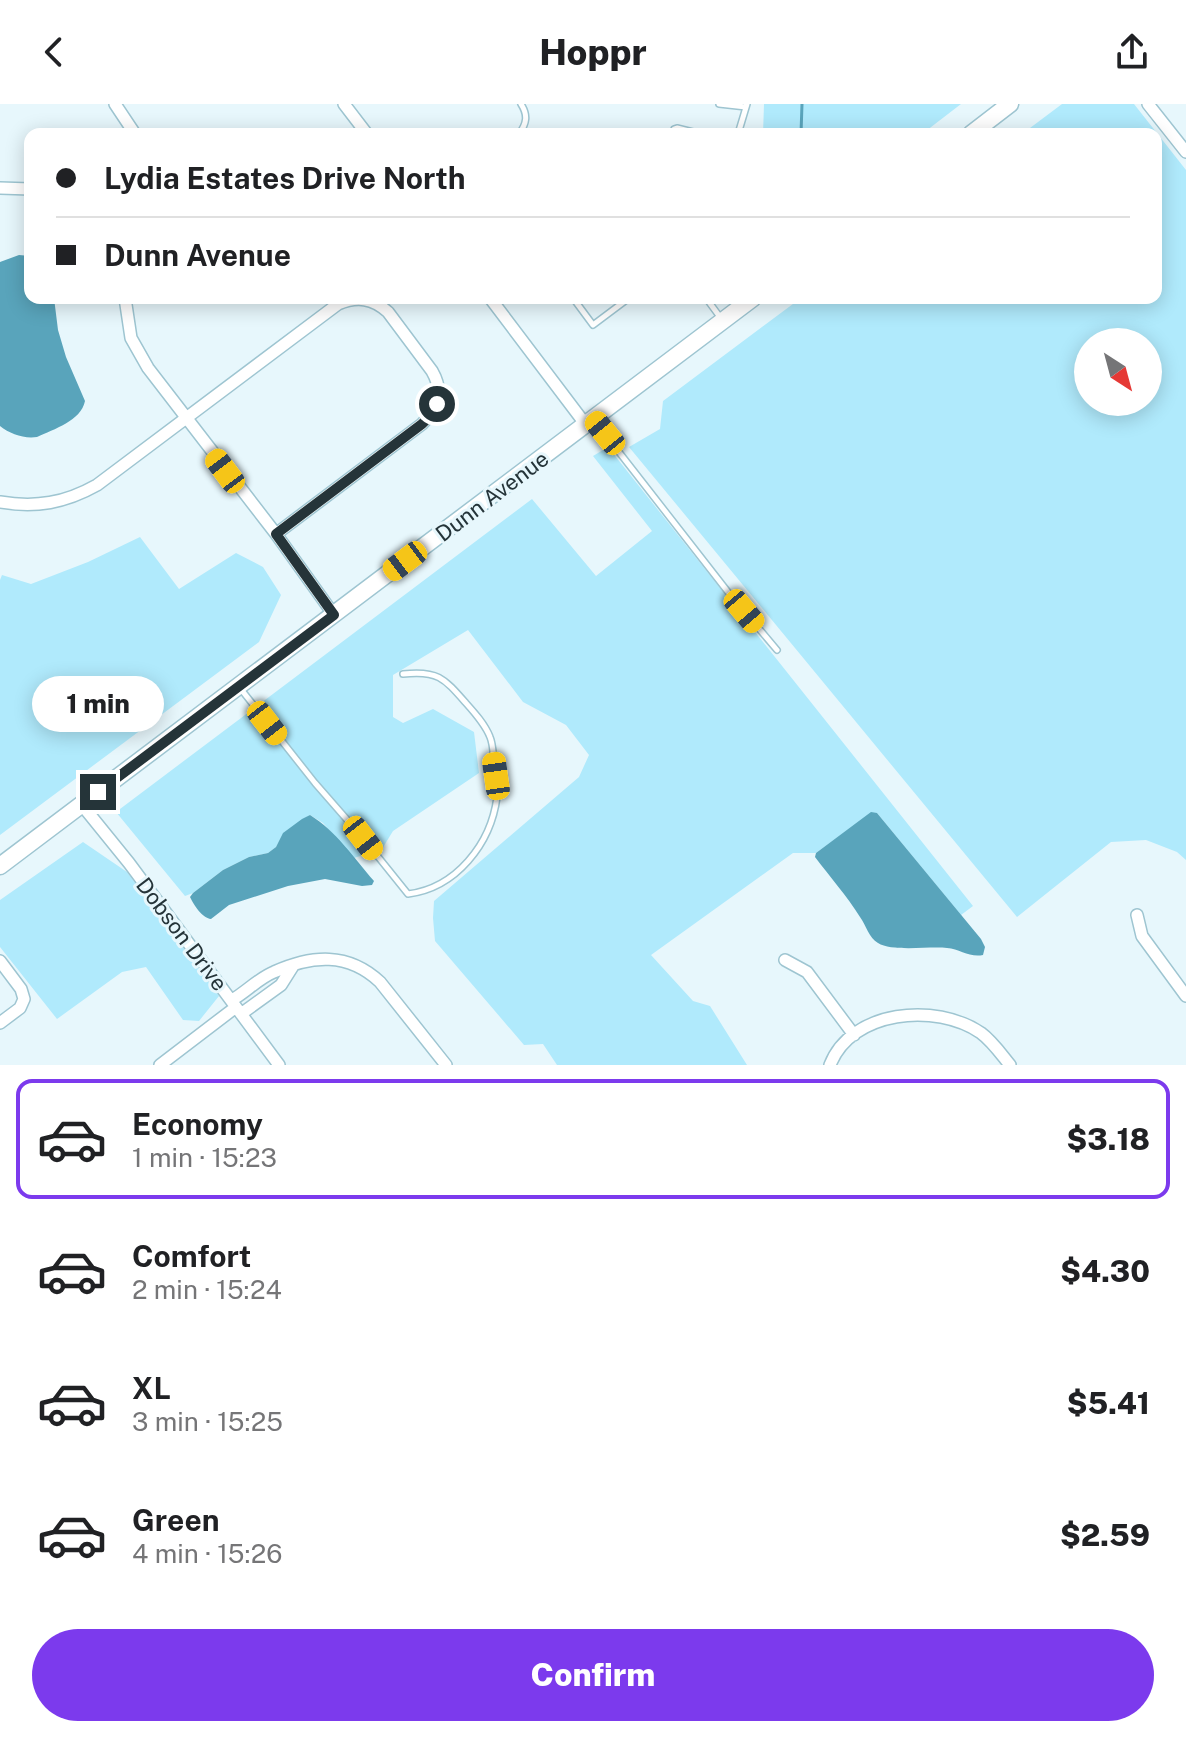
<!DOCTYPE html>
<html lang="en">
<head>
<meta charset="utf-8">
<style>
	body { margin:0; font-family:"Public Sans",sans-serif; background:#f6f6f6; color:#202124; height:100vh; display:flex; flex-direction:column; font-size:30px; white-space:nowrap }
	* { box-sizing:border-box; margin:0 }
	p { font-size:26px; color:#757577 }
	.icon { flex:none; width:44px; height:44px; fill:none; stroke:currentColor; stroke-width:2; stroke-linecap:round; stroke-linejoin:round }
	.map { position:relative; height:961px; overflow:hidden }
	.panel { display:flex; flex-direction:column; background:#fff; flex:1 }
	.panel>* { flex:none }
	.guide { position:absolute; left:24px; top:24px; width:1138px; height:176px; border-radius:16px; box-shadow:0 4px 20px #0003; display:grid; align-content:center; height:176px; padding:0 32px; background:#fff }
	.needle { width:52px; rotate:144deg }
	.fabs { position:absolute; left:1074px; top:224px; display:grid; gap:16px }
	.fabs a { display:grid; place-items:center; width:88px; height:88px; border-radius:50%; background:#fff; box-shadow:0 4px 20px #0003; font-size:40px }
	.end { position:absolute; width:36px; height:36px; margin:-18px; border:10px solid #253439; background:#fff; box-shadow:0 0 0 4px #fff }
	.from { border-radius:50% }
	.bubble { position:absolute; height:56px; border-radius:28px; background:#fff; box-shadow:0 4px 20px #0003; font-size:26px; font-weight:800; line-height:56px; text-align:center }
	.car { position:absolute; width:24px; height:48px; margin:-24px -12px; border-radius:10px; box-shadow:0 0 6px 2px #0007; background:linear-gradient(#f5c518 24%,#345 0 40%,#f5c518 0 76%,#345 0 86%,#f5c518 0) }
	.guide b { display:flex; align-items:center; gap:28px; height:76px; font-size:30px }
	.guide b+b { border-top:2px solid #e0e0e0 }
	.guide i { width:20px; height:20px; background:#202124 }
	ul { padding:14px 0 0; list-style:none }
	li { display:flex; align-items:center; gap:24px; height:120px; margin:0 16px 12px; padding:0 16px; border:4px solid transparent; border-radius:16px }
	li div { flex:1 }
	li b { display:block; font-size:30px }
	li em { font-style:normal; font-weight:800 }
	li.selected { border-color:#7c3aed }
	li>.icon { width:72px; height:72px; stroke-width:1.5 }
	.cta { display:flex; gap:16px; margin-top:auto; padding:16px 32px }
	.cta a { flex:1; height:92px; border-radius:48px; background:#7c3aed; color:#fff; font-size:32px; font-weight:800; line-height:92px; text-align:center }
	header { display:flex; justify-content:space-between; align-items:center; height:104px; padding:0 32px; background:#fff; font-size:36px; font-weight:800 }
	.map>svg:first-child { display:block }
	.green { fill:#b0eafc; fill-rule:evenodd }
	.water { fill:#59a4bb }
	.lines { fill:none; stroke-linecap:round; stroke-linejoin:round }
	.stream { stroke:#59a4bb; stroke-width:3 }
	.lane-casing { stroke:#9ec5d1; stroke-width:8 }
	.street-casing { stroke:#9ec5d1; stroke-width:14 }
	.primary-casing { stroke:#9ec5d1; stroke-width:19 }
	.lane { stroke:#fff; stroke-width:5 }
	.street { stroke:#fff; stroke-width:11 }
	.primary { stroke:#fff; stroke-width:16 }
	.route { stroke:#253439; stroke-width:10 }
	.labels { text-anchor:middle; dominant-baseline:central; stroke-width:6; stroke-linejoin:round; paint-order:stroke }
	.street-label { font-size:22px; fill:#253439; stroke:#e7f7fc }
</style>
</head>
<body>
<header><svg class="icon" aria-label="back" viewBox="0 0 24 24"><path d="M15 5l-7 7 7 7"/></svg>Hoppr<svg class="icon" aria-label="share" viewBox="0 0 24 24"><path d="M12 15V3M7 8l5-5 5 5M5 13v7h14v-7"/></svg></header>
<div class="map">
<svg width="1186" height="961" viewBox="0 0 1186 961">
	<rect width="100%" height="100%" fill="#e7f7fc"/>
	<path class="green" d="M764,0H961L922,30H763Z
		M1062,0H1134L1186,66V756L1177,748L1146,736L1111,738L1017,813L629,343L660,325L663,297L801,194H1156V30H1022ZM1148,238V298H1088V238Z
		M608,343L973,802L961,811L877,709H871L816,749H793L651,851L693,897L710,902L747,961H557L543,940L524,941L435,837L433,814L434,797L579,673L589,651L566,621L523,598L468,526L393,571V613L403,619L433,605L474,628L479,669L393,727L382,745L354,754L323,719L310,711L284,729L276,743L268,749L249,753L223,766L193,789L185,792L116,708L532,395L596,472L652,427L593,352Z
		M140,433L179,485L236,449L263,463L281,491L259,538L0,731V476L2,471L31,480L88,458Z
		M83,738L127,768L219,892L199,917L183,916L146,863L122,868L57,915L0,843V796Z"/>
	<path class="water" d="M19,151L30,152V194H54L58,226L66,253L85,297C81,317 54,325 37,333C24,335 10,330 0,322V158Z
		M871,708L877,709L981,835L985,843L983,851C970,854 960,845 947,844C929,842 892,848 878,839C869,834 866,821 860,813C847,792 830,773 815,753L816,749Z
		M310,711C336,727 354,754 374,777L372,781L362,782L325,775L288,782L229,801L211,815C202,814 194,801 190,793L193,789L223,766L249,753L268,749L276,743L283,729L302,715Z"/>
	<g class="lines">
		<path class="stream" d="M801,30L802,0"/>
		<g class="lane-casing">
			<path id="lane" d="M719,0L746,3
				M519,30C527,19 528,11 521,0
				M673,30L674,25L677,24L701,30
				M738,30L747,0
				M573,194L593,221L629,194
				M706,194L720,213
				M594,316L728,488L777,546
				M240,584L315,679L363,734L408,790C456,784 491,740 497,693C499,682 496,669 494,657C493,649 493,640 490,633C485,620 474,608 465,598C444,574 437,566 403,570"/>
		</g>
		<g class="street-casing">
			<path id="street" d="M115,0L135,30
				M344,0L367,30
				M1148,0L1186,48
				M0,84L30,85
				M125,194L131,234L148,264L276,430L334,511
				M490,194L586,321
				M0,398C36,404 65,399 97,381L338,200C357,192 373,194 388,208L432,267C444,288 439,303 422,320L276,430
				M82,701L129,759L279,961
				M1137,811L1142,832L1186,892
				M785,856L807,868L854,931
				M0,857L21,885L24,895L20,904L0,919
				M232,896C246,888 259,874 274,868C312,851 348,848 380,878L446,961
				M241,910L281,881L293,862
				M160,961L236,903
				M830,961C851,906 936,898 981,929C992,937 1001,950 1010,961"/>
		</g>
		<g class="primary-casing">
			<path id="primary" d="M971,30L1010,0
				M0,762L753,194"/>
		</g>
		<use href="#lane" class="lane"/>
		<use href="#street" class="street"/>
		<use href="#primary" class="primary"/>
	</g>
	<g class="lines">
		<path class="route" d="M98,688L334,511L276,430L422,320L431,311L437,300"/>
	</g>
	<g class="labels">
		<g class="street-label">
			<text transform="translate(492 392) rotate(-37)">Dunn Avenue</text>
			<text transform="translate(182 830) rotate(53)">Dobson Drive</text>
		</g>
	</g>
</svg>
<div class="fabs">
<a><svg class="needle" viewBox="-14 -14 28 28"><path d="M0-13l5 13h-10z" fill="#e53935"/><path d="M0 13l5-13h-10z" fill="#757577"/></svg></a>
</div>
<i class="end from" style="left:437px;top:300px"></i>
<i class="end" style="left:98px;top:688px"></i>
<div class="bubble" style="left:32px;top:572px;width:132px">1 min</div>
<i class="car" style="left:605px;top:329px;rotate:321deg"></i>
<i class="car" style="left:225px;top:367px;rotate:323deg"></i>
<i class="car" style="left:405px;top:457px;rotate:233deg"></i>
<i class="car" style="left:744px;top:507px;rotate:140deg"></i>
<i class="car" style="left:267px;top:619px;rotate:142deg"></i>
<i class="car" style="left:496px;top:672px;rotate:352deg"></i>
<i class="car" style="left:363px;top:734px;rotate:142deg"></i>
<div class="guide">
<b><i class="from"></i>Lydia Estates Drive North</b>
<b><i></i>Dunn Avenue</b>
</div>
</div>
<section class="panel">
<ul>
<li class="selected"><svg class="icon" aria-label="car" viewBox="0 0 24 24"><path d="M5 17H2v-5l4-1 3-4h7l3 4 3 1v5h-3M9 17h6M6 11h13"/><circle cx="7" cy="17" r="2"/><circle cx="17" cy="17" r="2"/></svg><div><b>Economy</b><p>1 min · 15:23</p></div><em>$3.18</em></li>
<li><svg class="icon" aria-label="car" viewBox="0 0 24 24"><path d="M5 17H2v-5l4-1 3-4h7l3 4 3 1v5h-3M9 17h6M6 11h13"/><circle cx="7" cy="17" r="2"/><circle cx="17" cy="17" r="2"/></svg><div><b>Comfort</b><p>2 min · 15:24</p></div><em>$4.30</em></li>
<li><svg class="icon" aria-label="car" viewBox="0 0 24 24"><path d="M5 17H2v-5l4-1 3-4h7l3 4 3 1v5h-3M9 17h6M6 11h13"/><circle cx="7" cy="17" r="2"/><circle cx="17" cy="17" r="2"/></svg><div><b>XL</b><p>3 min · 15:25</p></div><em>$5.41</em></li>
<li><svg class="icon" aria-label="car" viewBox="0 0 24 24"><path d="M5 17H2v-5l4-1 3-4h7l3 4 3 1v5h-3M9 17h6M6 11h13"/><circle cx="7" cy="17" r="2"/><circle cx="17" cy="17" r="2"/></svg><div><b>Green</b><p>4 min · 15:26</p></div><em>$2.59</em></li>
</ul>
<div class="cta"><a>Confirm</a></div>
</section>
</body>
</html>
